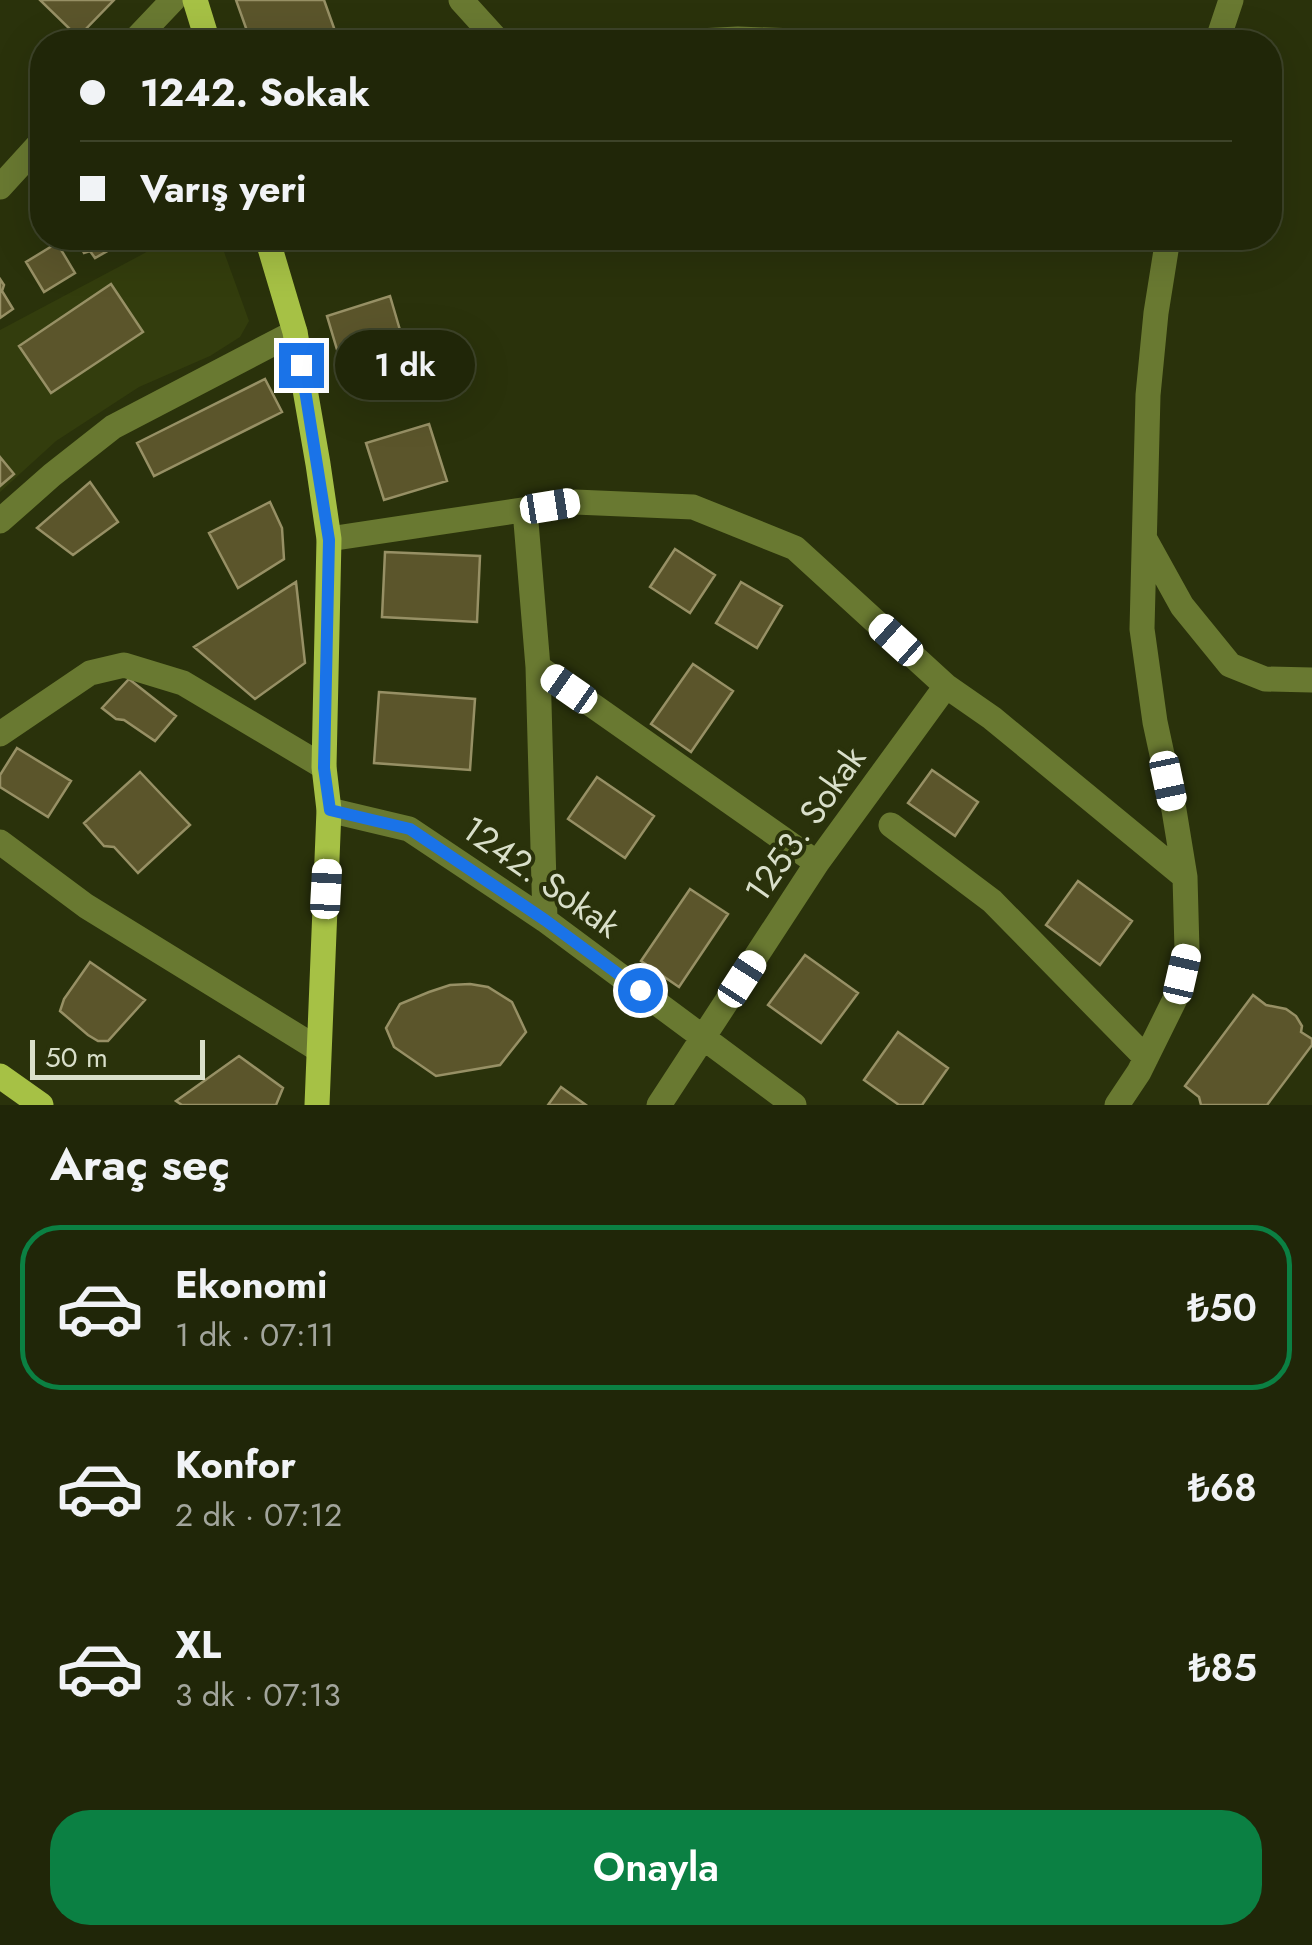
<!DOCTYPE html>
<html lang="tr">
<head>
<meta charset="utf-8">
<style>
	body { margin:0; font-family:Jost,sans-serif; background:#2d3216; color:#f1f3f6; height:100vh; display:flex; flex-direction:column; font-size:38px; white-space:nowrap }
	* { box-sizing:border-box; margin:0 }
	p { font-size:32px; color:#a2a59c }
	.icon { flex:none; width:55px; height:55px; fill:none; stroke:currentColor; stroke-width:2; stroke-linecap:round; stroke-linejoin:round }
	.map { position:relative; height:1105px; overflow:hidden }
	.drawer { display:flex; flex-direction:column; background:#202608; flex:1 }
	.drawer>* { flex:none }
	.hud { position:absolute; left:30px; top:30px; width:1252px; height:220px; border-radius:40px; box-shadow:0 10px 40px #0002,0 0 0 2px #3d4329; display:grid; align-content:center; height:220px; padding:0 50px; background:#202608 }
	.scale { position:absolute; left:30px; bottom:25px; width:175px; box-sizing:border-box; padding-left:10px; border:5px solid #d9dfca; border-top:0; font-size:28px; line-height:35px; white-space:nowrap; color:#d9dfca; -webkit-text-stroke:8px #2a320b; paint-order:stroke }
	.end { position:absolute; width:45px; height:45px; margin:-22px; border:12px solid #1a73e8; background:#fff; box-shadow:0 0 0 5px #fff }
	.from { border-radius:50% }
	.bubble { position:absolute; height:70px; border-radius:35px; background:#202608; box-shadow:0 10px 40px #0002,0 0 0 2px #3d4329; font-size:32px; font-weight:600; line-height:70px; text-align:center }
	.car { position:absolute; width:30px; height:60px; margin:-30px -15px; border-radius:12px; box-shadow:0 0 8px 2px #0007; background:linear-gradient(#fff 24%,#345 0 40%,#fff 0 76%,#345 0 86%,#fff 0) }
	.hud b { display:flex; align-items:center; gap:35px; height:95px; font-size:38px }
	.hud b+b { border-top:2px solid #3d4329 }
	.hud i { width:25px; height:25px; background:#f1f3f6 }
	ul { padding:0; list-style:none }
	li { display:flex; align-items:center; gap:30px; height:165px; margin:0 20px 15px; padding:0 30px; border:5px solid transparent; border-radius:40px }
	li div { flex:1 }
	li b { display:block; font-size:38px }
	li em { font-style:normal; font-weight:600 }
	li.selected { border-color:#0b8043 }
	li>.icon { width:90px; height:90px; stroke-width:1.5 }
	h2 { padding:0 50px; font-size:45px; line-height:120px }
	.primary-button { display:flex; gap:20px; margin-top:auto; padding:20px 50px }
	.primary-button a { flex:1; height:115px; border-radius:40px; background:#0b8043; color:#fff; font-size:40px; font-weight:600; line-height:115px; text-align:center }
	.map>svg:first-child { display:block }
	.built { fill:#333d0d }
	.building { fill:#5b552b; stroke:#979065; stroke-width:2.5 }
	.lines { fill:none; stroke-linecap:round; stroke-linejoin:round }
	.minor { stroke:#697931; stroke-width:25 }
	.major { stroke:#a6c145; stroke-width:25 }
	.route { stroke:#1a73e8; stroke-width:12 }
	.labels { text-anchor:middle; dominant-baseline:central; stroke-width:8; stroke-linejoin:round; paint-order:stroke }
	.street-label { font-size:35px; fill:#d9dfca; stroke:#2a320b }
</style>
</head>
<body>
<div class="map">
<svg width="1312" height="1105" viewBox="0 0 1312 1105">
	<rect width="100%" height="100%" fill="#2a320b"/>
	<path class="built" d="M173,238H219L249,321L240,337L210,356L139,387L56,441L0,492V330Z"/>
	<path class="building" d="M40,0H114L78,37Z
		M236,0H324L339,42H251Z
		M85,238H118L122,243L95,258L90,251L84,253L79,243Z
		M57,243L75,273L44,292L26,262Z
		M0,279L4,285L2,291L13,309L0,318Z
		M111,284L143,332L51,393L19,346Z
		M390,296L407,354L344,373L327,316Z
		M265,379L282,412L154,476L137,443Z
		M429,424L447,481L384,500L366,443Z
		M0,457L14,474L0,486Z
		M90,482L118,522L73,555L37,528Z
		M270,502L282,528L284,559L238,588L209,533Z
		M675,549L715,575L690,613L650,587Z
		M385,552L480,556L477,622L382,617Z
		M296,582L305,663L255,699L194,647Z
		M741,582L782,606L757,648L716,623Z
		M693,664L733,691L691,752L651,724Z
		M129,679L176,716L155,741L124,720L116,719L102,708Z
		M379,692L475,699L470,770L374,763Z
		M17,748L71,781L48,817L0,787V775Z
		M932,770L978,802L955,836L908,803Z
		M140,772L190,825L138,873L114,847L104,846L84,823Z
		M597,777L654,816L625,858L568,819Z
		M1078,881L1132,921L1100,965L1046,925Z
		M690,889L728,914L679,987L641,961Z
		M805,955L858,993L821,1043L768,1005Z
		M90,962L145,1000L108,1041H98L88,1035L60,1011L64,999Z
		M470,984L488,987L512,1002L526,1032L500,1065L436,1076L394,1047L386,1028L400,1004L429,992L450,985Z
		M1253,995L1266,1005L1286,1009L1296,1016L1302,1026L1301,1032L1312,1039V1045L1267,1105H1201L1199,1097L1185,1086Z
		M898,1032L948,1068L922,1105H899L864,1080Z
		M239,1056L283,1088L276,1105H182L176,1101Z
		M561,1087L586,1105H548Z"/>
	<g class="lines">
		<path class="minor" d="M461,0L499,42
			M133,42L173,0
			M678,42L738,39L825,42
			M1217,42L1231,0
			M0,187L42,141
			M525,510L538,667L545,920
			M0,521L52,475L113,427L295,332
			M329,539L575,502L693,507L795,548L946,686L992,718L1185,877
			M1146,541L1182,606L1230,665L1265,679L1312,680
			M538,667L817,863
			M0,734L90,673L124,665L183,683L324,767
			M329,810L409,829L545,920L794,1105
			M891,825L992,901L1146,1058
			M0,842L86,906L318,1049
			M659,1105L817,863L946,686
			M1117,1105L1139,1072L1176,997L1187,950L1185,877L1174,810L1155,722L1142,629L1148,395L1156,313L1168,238"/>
		<path class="major" d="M195,0L208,42
			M267,238L295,332L318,464L329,539L324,767L329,810L317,1105
			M0,1076L41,1105"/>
	</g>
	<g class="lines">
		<path class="route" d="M301,365L329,540L324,768L330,810L410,829L545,920L640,990"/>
	</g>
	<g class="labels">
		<g class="street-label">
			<text transform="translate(805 824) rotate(-55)">1253. Sokak</text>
			<text transform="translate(541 877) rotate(35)">1242. Sokak</text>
		</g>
	</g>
</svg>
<div class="scale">50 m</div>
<i class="end from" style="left:640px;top:990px"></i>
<i class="end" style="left:301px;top:365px"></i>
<div class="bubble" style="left:335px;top:330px;width:140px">1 dk</div>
<i class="car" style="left:550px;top:506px;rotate:81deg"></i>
<i class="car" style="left:896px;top:640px;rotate:312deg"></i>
<i class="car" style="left:569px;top:689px;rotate:305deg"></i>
<i class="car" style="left:1168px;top:781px;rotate:168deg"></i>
<i class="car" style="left:326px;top:889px;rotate:3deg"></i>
<i class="car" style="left:1182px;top:974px;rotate:13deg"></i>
<i class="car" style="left:742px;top:979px;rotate:33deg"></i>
<div class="hud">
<b><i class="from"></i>1242. Sokak</b>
<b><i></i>Varış yeri</b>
</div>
</div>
<section class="drawer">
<h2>Araç seç</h2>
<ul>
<li class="selected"><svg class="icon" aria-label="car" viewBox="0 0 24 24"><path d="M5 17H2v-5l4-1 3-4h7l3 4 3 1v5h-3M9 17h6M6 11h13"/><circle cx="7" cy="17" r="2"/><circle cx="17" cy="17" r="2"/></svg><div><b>Ekonomi</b><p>1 dk · 07:11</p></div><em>₺50</em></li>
<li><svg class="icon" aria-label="car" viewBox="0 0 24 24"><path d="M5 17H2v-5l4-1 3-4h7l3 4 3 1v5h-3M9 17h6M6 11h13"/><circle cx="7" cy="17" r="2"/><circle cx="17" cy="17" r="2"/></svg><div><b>Konfor</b><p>2 dk · 07:12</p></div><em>₺68</em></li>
<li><svg class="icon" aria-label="car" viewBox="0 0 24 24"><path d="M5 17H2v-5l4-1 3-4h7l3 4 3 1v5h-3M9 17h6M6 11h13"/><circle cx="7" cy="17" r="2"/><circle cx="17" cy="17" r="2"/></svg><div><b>XL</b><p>3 dk · 07:13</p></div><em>₺85</em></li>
</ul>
<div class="primary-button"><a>Onayla</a></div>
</section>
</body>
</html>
